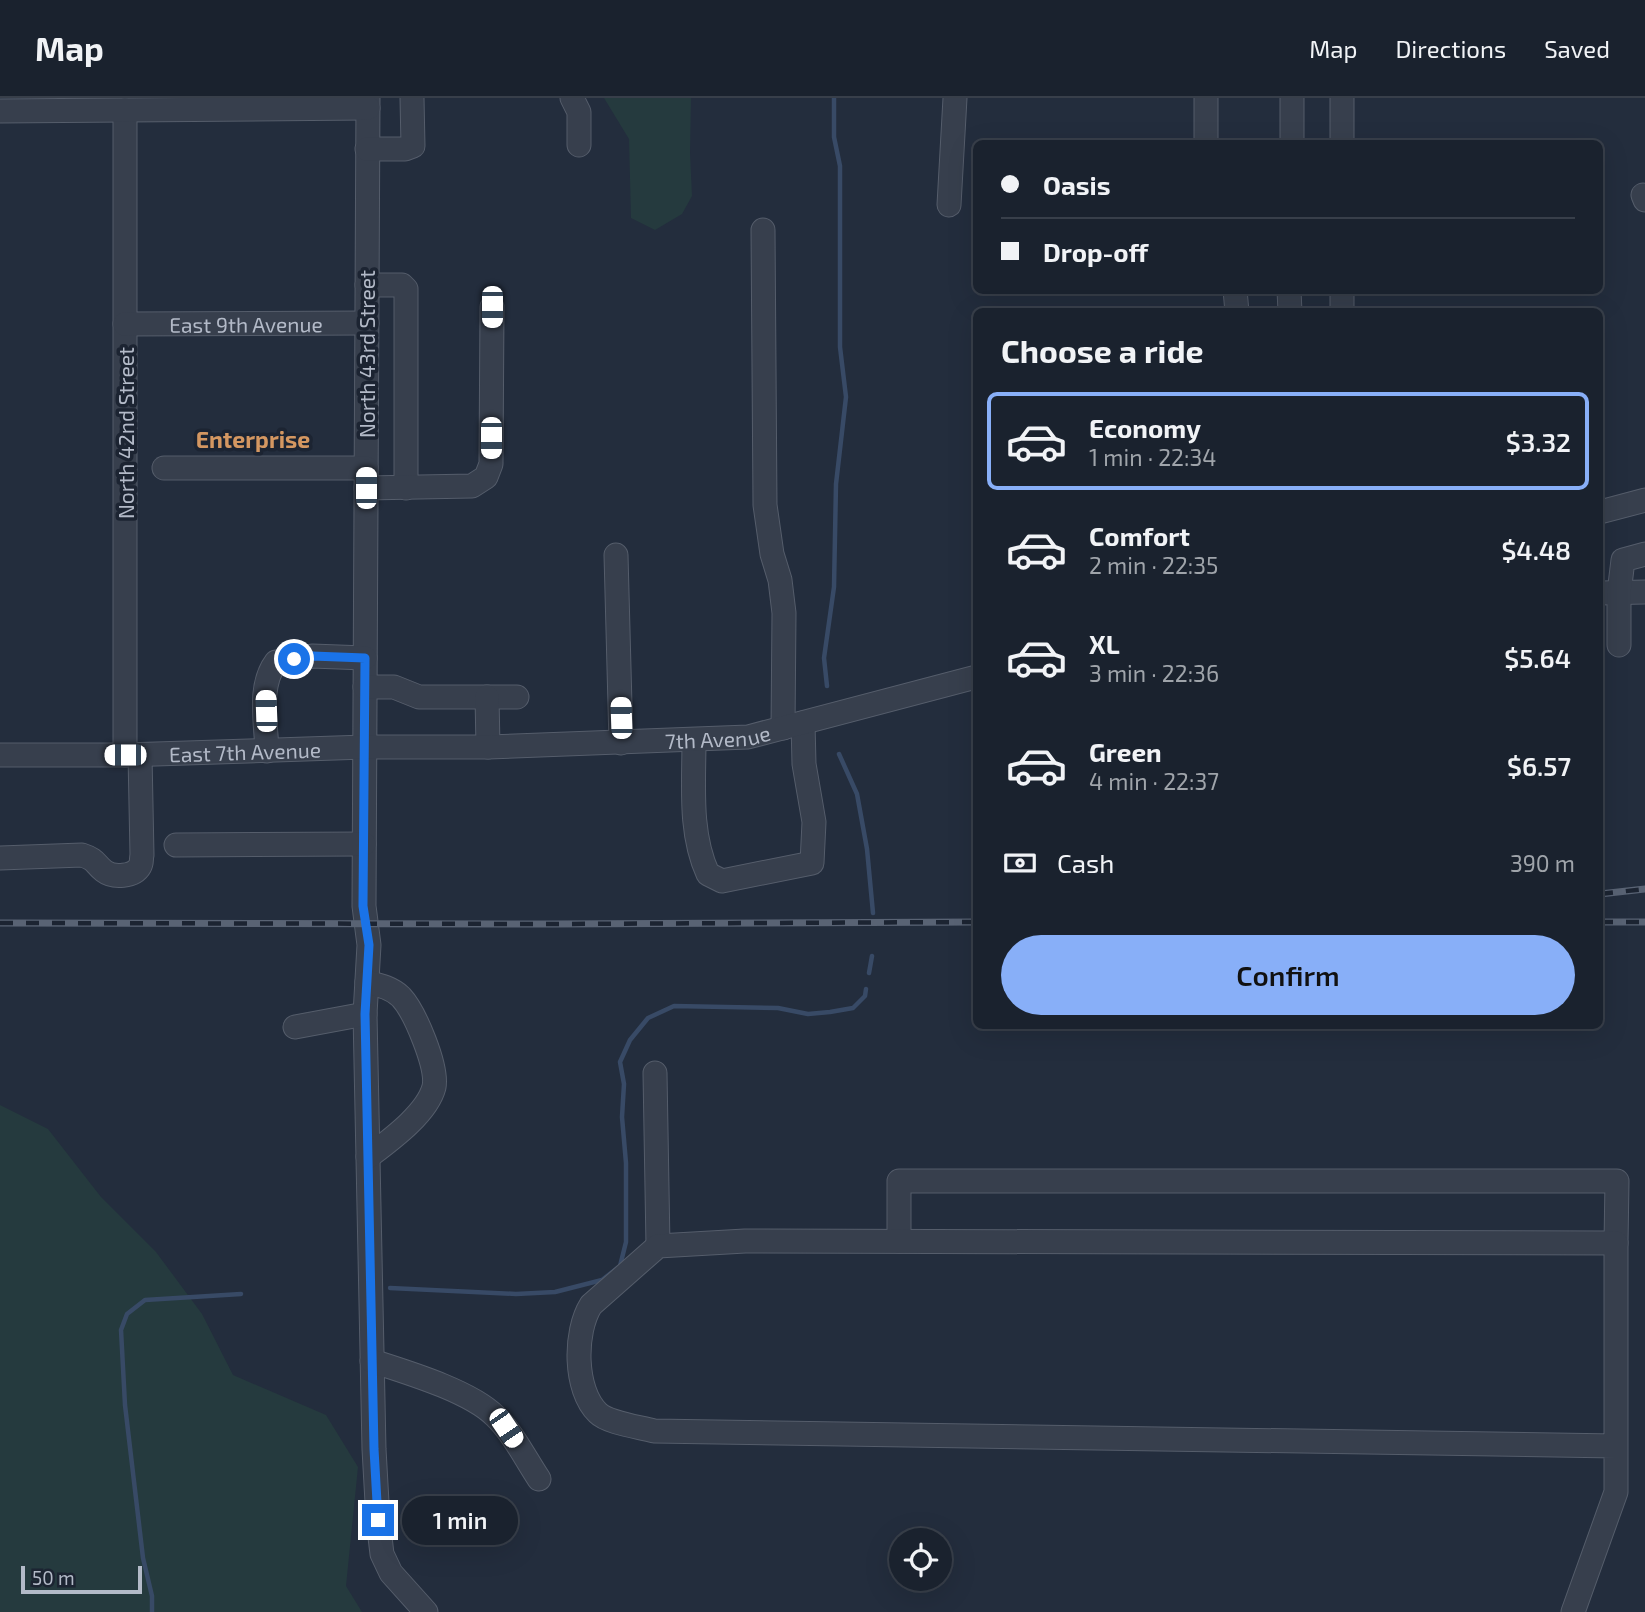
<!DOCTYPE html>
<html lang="en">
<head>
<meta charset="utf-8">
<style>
	body { margin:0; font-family:"Exo 2",sans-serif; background:#232a36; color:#f1f3f6; height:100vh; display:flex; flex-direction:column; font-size:26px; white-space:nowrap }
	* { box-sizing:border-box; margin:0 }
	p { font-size:23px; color:#9fa4aa }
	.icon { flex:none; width:38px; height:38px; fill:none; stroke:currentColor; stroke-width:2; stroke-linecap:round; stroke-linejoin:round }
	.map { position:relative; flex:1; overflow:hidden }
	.panel { position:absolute; left:973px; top:210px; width:630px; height:721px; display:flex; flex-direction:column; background:#1a222e; border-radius:10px; box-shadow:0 7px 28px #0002,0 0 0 2px #383f4a }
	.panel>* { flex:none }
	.hud { position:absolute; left:973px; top:42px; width:630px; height:154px; border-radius:10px; box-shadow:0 7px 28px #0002,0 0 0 2px #383f4a; display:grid; align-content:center; height:154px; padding:0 28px; background:#1a222e }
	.tools { position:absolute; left:889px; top:1430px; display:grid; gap:14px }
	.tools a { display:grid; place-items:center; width:63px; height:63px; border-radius:50%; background:#1a222e; box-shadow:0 7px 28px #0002,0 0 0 2px #383f4a; font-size:35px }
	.scale { position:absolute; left:21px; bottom:18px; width:121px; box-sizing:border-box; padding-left:7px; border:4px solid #b3bac8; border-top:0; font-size:19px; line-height:24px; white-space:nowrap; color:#b3bac8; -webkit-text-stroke:5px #1c2432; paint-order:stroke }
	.end { position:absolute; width:32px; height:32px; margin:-16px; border:9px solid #1a73e8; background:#fff; box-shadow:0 0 0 4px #fff }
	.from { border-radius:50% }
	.bubble { position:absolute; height:49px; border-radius:24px; background:#1a222e; box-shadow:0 7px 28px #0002,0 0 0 2px #383f4a; font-size:23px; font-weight:600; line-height:49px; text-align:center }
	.car { position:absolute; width:21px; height:42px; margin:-21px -10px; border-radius:9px; box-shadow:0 0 5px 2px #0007; background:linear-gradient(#fff 24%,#345 0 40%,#fff 0 76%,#345 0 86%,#fff 0) }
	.hud b { display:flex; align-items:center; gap:24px; height:66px; font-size:26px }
	.hud b+b { border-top:2px solid #383f4a }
	.hud i { width:18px; height:18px; background:#f1f3f6 }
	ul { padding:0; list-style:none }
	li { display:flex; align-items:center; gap:21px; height:98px; margin:0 14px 10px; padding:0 14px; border:4px solid transparent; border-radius:10px }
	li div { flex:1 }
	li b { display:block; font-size:26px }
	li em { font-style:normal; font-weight:600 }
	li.active { border-color:#88aff8 }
	li>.icon { width:63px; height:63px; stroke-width:1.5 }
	h2 { padding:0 28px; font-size:32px; line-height:84px }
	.pay { display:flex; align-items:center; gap:18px; height:77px; padding:0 28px; font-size:26px }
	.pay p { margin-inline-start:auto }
	.button { display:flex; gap:14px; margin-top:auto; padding:14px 28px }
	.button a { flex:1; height:80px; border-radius:42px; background:#88aff8; color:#111; font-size:28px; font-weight:600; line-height:80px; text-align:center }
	header { display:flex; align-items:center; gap:42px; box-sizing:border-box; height:98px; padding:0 35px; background:#1a222e; border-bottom:2px solid #383f4a }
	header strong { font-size:33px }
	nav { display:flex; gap:38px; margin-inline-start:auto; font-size:24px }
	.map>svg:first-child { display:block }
	.green { fill:#253a3e }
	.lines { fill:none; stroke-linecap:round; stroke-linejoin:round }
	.stream { stroke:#384a66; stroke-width:4.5 }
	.minor-casing { stroke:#555d6b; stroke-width:25 }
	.minor { stroke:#373f4d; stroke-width:23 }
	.rail-casing { stroke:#596374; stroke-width:7 }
	.rail { stroke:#1c2432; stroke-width:4.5; stroke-dasharray:13; stroke-linecap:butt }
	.route { stroke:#1a73e8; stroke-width:9 }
	.labels { text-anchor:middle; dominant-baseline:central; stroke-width:7; stroke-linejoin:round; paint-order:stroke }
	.street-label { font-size:21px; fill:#b3bac8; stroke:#1c2432 }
	.neighbourhood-label { font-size:23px; font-weight:bold; fill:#d49761; stroke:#1c2432 }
</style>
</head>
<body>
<header>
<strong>Map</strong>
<nav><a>Map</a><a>Directions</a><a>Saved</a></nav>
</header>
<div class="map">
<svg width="1645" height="1514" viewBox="0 0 1645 1514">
	<rect width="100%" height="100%" fill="#232d3d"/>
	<path class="green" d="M604,0H691L690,55L692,98L682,116L655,132L631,120L629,41Z
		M0,1007L48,1031L101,1099L156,1154L202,1216L233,1277L326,1317L358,1369L346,1488L362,1514H0Z"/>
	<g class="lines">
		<path class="stream" d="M827,588L824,560L834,489L836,386L846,299L840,249V68L834,39V0
			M839,656L857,696L867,751L873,815
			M869,875L872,858
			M390,1190L516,1196L555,1194L602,1182L620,1168L626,1144V1065L622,1019L624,986L620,964L630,942L648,920L674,908L778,910L808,916L830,914L853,910L865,898L866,891
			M152,1514V1498L143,1460L125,1307L121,1232L127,1216L145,1202L241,1196"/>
		<g class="minor-casing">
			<g id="minor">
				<path d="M368,0L364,808L369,847L365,916L374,1351L378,1422L382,1456L391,1475L426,1514"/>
				<path d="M572,0L579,14V47"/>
				<path d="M1342,0V46"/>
				<path d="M125,12V657"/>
				<path d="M0,13L368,10"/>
				<path d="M1206,46V0"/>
				<path d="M1292,46V0"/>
				<path d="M367,51H405L413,48L412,0"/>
				<path d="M1643,97L1645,102"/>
				<path d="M949,107L955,0"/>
				<path d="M763,132L765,407L772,456L780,482L784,515L783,630"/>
				<path d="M367,187H402L406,191V390"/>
				<path d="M1235,192L1237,214"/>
				<path d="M1289,192L1290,214"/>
				<path d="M1342,192V214"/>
				<path id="s1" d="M125,226L367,225"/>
				<path d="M164,370H366"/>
				<path d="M366,390L472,388L486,379L491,366L492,209"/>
				<path d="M1600,414L1645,402"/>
				<path d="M616,457L621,645"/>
				<path d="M1600,495L1645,494"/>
				<path d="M1619,547V495L1623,462L1645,456"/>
				<path d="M365,589H394L419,599H517"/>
				<path d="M487,599L488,649"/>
				<path d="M694,642C694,686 689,735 708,776L722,783L812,765L814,724L804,666L803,625"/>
				<path d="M267,653C266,624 258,588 276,564L312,558L365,560"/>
				<path id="s2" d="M0,657H125L365,649H488L748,639L976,579"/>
				<path d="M176,747L364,746"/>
				<path d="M0,760L82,757C97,762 94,765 104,773C113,780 134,779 140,768C142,765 141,761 142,757L140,657"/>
				<path d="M367,884C379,887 392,890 401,899C415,914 438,969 434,989C427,1016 389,1043 368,1059"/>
				<path d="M295,929L365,916"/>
				<path d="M655,975L658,1148"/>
				<path d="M899,1143V1083H1617L1616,1145"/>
				<path d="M372,1263C406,1274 470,1293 495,1318C513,1335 525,1360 539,1381"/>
				<path d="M1573,1514L1616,1394V1145L745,1143L658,1148L591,1207C574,1234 574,1292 598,1315C608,1325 640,1329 654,1333L1616,1348"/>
			</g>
		</g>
		<use href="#minor" class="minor"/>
		<g class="rail-casing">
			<path id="rail" d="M1600,796L1645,791
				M1600,824H1645
				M0,825L551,826L976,824"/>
		</g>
		<use href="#rail" class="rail"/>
	</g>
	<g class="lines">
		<path class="route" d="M294,561L312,558L365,560L363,808L369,847L365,916L374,1351L378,1422"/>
	</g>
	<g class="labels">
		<g class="street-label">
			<text stroke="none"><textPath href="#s1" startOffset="121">East 9th Avenue</textPath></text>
			<text transform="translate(366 256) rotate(-90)">North 43rd Street</text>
			<text transform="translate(125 335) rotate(-90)">North 42nd Street</text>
			<text stroke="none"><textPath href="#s2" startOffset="718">7th Avenue</textPath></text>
			<text stroke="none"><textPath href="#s2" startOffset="245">East 7th Avenue</textPath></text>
		</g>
		<g class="neighbourhood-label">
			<text x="253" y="341">Enterprise</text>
		</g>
	</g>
</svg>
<div class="tools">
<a><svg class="icon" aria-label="locate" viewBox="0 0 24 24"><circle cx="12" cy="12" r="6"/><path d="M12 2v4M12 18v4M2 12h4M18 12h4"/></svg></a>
</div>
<div class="scale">50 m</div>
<i class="end from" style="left:294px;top:561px"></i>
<i class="end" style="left:378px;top:1422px"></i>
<div class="bubble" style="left:402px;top:1398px;width:116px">1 min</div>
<i class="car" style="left:492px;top:209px;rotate:180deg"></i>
<i class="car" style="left:491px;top:340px;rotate:180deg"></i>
<i class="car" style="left:366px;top:390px;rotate:0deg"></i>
<i class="car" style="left:266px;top:613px;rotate:358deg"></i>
<i class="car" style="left:621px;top:620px;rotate:358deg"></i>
<i class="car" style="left:125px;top:657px;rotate:270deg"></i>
<i class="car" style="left:506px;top:1330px;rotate:146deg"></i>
<div class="hud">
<b><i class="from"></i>Oasis</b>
<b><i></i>Drop-off</b>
</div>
<section class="panel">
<h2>Choose a ride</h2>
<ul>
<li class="active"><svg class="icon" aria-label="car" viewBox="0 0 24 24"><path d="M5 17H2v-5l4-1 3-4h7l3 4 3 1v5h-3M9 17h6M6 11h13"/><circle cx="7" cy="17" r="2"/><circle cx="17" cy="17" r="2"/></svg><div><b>Economy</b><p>1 min · 22:34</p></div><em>$3.32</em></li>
<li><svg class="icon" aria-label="car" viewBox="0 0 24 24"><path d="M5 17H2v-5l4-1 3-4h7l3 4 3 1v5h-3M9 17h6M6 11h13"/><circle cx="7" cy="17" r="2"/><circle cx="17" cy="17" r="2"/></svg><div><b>Comfort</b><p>2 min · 22:35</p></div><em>$4.48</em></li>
<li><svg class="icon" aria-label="car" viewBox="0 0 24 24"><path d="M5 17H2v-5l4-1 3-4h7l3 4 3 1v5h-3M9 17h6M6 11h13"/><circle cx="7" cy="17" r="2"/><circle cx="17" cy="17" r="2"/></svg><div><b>XL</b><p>3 min · 22:36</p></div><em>$5.64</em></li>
<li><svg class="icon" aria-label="car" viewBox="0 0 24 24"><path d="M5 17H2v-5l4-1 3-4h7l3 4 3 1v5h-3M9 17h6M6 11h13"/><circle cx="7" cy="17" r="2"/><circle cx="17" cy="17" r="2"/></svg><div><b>Green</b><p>4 min · 22:37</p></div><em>$6.57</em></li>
</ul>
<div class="pay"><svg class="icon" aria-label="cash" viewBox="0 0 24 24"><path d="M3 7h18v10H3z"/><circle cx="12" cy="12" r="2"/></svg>Cash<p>390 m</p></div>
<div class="button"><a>Confirm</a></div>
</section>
</div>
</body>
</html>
